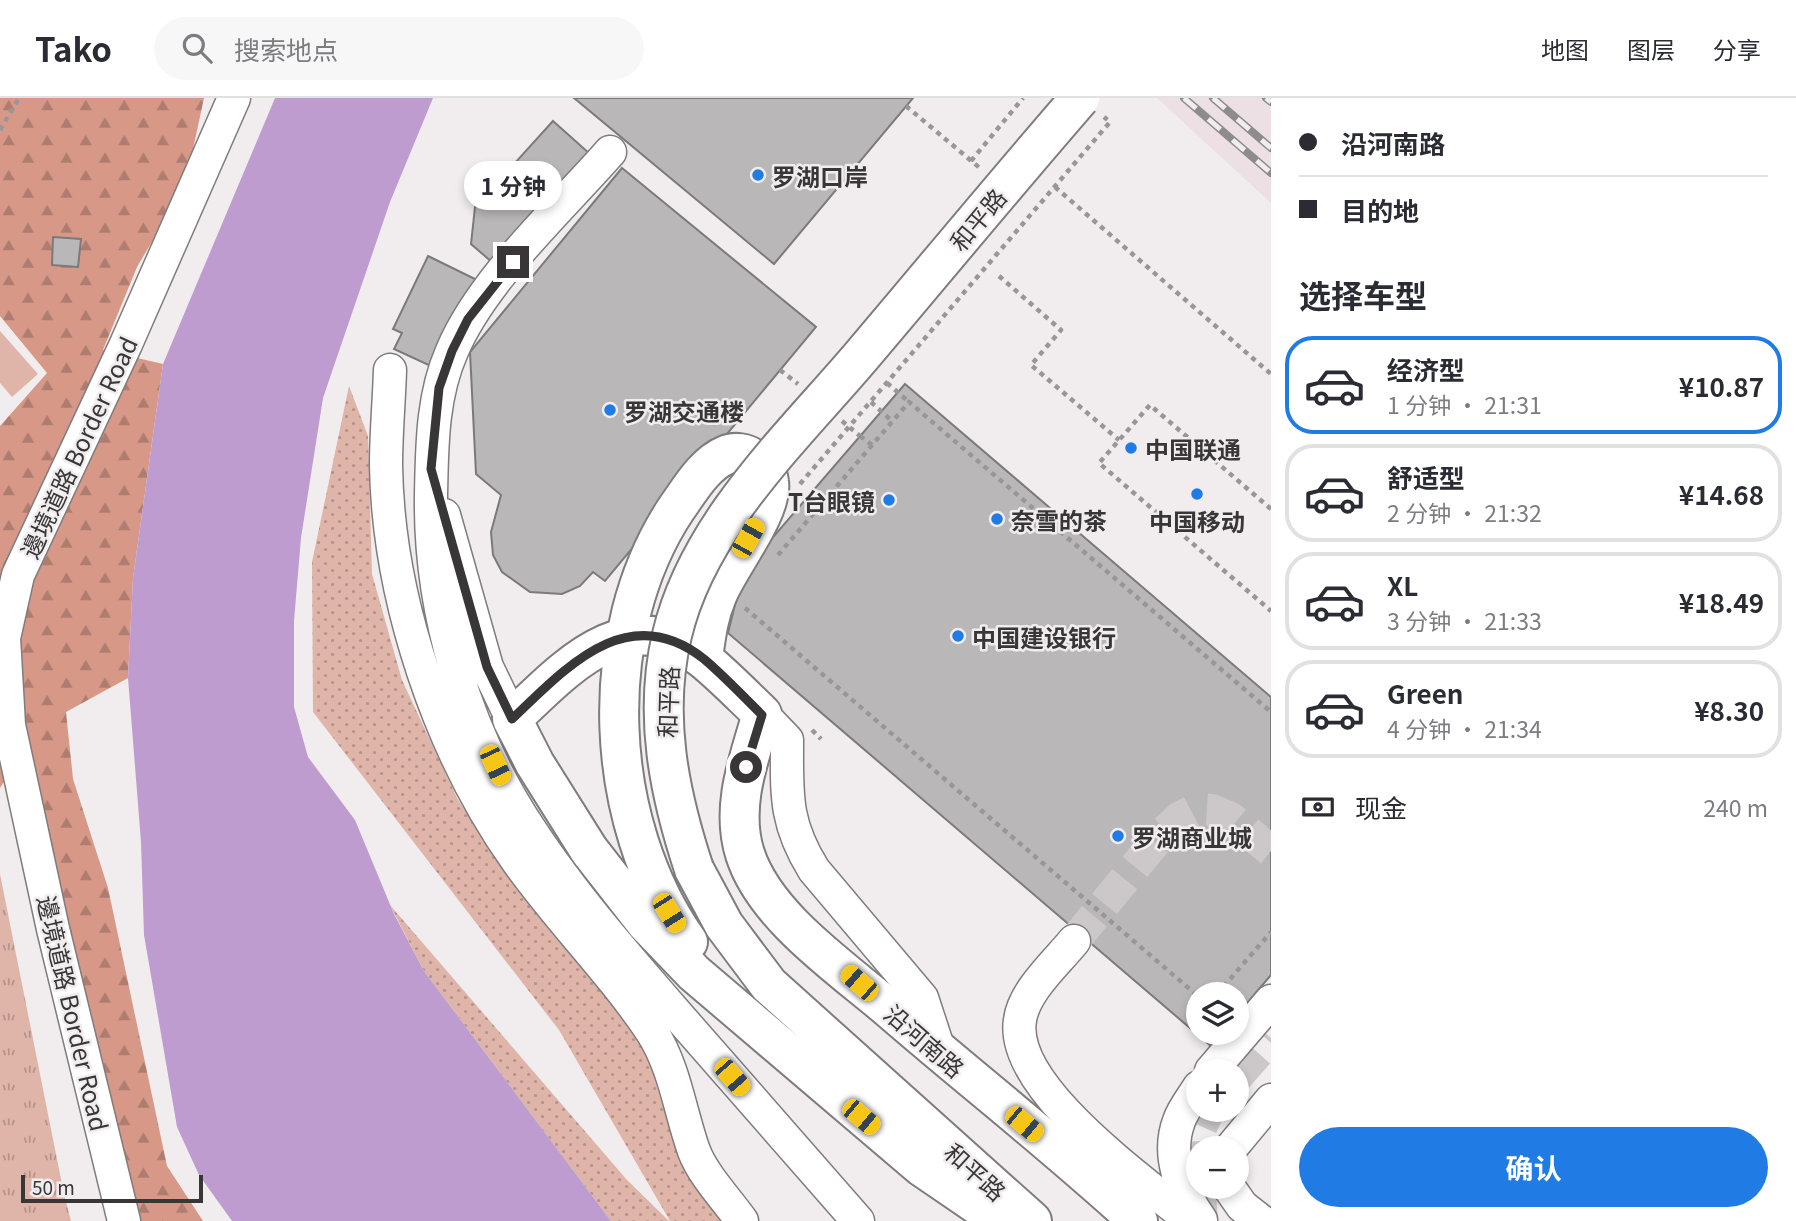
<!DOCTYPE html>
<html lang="zh">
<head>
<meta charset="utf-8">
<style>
	body { margin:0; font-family:Georgia,"Noto Sans SC",serif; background:#f7f7f7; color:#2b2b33; height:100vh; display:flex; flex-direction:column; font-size:26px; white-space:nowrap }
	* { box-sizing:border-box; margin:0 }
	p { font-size:23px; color:#7c7c81 }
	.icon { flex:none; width:38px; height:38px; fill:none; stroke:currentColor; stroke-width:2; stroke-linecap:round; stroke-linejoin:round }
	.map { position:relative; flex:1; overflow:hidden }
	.drawer { display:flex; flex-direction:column; background:#fff; width:525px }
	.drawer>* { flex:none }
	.top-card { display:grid; align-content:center; height:154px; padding:0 28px; background:#fff }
	.tools { position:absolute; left:1186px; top:884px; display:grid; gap:14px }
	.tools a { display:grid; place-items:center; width:63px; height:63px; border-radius:50%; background:#fff; box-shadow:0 4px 10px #0003; font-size:35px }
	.scale { position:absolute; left:21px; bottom:18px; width:182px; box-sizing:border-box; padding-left:7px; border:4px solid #383637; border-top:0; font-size:19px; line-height:24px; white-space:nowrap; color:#383637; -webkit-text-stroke:5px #f1edee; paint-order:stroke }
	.end { position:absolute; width:32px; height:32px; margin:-16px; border:9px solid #383637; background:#fff; box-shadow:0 0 0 4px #fff }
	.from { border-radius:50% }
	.bubble { position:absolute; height:49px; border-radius:24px; background:#fff; box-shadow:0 4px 10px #0003; font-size:23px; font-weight:700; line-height:49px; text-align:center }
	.car { position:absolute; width:21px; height:42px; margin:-21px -10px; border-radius:9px; box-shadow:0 0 5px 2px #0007; background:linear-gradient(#f5c518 24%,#345 0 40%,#f5c518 0 76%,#345 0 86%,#f5c518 0) }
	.top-card b { display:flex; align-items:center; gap:24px; height:66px; font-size:26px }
	.top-card b+b { border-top:2px solid #e1e1e2 }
	.top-card i { width:18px; height:18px; background:#2b2b33 }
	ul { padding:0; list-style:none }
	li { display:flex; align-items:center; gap:21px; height:98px; margin:0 14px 10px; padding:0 14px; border:4px solid #e1e1e2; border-radius:28px }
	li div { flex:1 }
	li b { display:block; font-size:26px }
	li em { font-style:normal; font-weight:700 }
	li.selected { border-color:#217be5 }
	li>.icon { width:63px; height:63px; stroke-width:1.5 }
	h2 { padding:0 28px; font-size:32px; line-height:84px }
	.pay { display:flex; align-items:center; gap:18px; height:77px; padding:0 28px; font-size:26px }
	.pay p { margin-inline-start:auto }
	.button { display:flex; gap:14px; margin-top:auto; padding:14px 28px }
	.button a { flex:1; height:80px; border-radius:42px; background:#217be5; color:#fff; font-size:28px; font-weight:700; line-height:80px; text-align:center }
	header { display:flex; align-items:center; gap:42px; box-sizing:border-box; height:98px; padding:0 35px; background:#fff; border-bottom:2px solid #e1e1e2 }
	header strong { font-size:33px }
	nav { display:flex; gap:38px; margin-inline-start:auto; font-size:24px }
	.search { width:490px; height:63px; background:#f7f7f7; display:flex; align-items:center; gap:18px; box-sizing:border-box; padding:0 24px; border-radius:38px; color:#7c7c81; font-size:26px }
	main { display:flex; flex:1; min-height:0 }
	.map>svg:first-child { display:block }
	.built { fill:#ece0e4 }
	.grass { fill:url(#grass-dots) }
	.forest { fill:url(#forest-firs) }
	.park { fill:url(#park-tufts) }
	.pitch { fill:#dfb4a9 }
	.water { fill:#bf9ccf }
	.building { fill:#bab7b9; stroke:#7c797c; stroke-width:2 }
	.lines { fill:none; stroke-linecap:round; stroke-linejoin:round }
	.minor-tunnel { stroke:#ccc8c9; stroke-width:32; stroke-dasharray:32 16; stroke-linecap:butt }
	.minor-casing { stroke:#807c7d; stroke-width:35 }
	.major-casing { stroke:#807c7d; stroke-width:42 }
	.path { stroke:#999697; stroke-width:4.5; stroke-dasharray:5 5; stroke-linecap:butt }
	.minor { stroke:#fff; stroke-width:32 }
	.major { stroke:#fff; stroke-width:38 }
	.rail-casing { stroke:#8d8b8c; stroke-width:8 }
	.rail { stroke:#f1edee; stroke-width:5; stroke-dasharray:16; stroke-linecap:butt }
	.major-bridge-casing { stroke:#807c7d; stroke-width:42; stroke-linecap:butt }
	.path-bridge { stroke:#999697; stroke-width:4.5; stroke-dasharray:5 5; stroke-linecap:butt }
	.major-bridge { stroke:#fff; stroke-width:38 }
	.route { stroke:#383637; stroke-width:9 }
	.poi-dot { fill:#217be5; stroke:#f1edee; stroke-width:2.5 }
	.labels { text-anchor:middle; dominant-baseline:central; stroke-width:5; stroke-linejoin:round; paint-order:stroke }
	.poi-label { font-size:24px; font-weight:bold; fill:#383637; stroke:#f1edee; text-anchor:start }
	.street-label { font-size:24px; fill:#383637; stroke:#f1edee }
</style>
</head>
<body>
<header>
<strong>Tako</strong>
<div class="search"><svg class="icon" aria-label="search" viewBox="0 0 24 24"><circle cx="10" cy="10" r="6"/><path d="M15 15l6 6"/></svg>搜索地点</div>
<nav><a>地图</a><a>图层</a><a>分享</a></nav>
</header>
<main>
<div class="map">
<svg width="1271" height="1123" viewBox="0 0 1271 1123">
	<defs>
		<pattern id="grass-dots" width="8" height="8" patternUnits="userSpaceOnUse" patternTransform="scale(1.75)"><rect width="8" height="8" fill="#dfb4a9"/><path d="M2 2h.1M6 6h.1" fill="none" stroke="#b6938a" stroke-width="1.8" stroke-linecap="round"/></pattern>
		<pattern id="forest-firs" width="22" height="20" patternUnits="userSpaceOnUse" patternTransform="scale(1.75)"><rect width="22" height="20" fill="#d79888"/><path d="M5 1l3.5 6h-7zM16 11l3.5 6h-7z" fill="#af7d70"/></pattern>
		<pattern id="park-tufts" width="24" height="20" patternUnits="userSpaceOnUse" patternTransform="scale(1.75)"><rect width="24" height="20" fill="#dfb4a9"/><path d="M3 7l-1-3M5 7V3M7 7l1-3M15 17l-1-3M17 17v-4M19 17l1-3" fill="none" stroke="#b6938a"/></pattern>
	</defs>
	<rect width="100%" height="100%" fill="#f1edee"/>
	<path class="built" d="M1157,0H1271V105Z"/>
	<path class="grass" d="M349,288L368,338L372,476L402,582L457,700L509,780L641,936L678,1058L724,1123H670L559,932L313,614L312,464Z
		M390,807L627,1082L669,1123H611L424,873Z"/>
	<path class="forest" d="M0,0H204L185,88L137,169L103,252L163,266L133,480L128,580L66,614L73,681L108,790L167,1068L203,1123H125L16,664L0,690V328L47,275L0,218Z"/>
	<path class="park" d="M0,776L64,1096L71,1123H0Z"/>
	<path class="pitch" d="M0,233L38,276L12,299L0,285Z"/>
	<path class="water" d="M275,0H433L390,104L323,300L301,440L294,523V609L308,659L355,722L394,816L424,873L611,1123H232L199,1077L177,1029L144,837L141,744L128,580L133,480L163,266Z"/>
	<path class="building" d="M574,0H913L774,166Z
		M553,23L590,56L493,165L471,146L475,109Z
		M622,70L816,229L717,348L711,342L683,376L690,381L605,483L593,474L580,488L562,496L530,494L502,474L493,457L491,434L501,397L476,376L470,254Z
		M53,139L81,141L78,169L52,167Z
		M428,158L477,182L435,270L394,251L402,235L393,231Z
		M905,286L1271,599V877L1237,917V896H1199V934H1222L1211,948L728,535L743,474Z"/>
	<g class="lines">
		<path class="minor-tunnel" d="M1074,843L1161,737L1179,720L1196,711L1212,712L1231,720L1271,753
			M1237,979L1271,940
			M1202,1123L1196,1041L1209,1012"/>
		<g class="minor-casing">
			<path id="minor" d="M610,54C559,112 482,182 452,253C432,298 432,348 431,397C429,513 466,636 531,733C575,800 629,861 682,922C741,989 799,1056 858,1123
				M390,272C389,304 386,336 386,367C388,501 440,655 518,764C560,823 612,874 652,934C675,970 680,1014 694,1053C703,1077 727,1102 742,1123
				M444,417L487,569L512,621
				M762,616L787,642C787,696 784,724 814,772L922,900L940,955
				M1074,843C1056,865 1024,893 1020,922C1009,990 1143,1082 1191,1123
				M1211,973L1271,903
				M1199,989C1193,999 1183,1011 1179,1023C1166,1057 1181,1094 1201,1122
				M1231,1050L1271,1002
				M1228,1088L1242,1108L1261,1123
				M124,1123L53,831L9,627L4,540L18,477L126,246L234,0"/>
		</g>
		<g class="major-casing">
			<path id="major" d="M694,771L724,827L769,887L1032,1123
				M688,844C603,724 594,535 676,411C689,393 704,366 726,357C744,349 767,365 769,384C774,413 728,469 717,498C708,519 706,539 703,560
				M1001,1123L922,1069L694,875L646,825L589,752L535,666L512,621C565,571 627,500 703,561C724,578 743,598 762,616C749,661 730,709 745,756C765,819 843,871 892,913C973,983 1059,1050 1138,1123"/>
		</g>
		<path class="path" d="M906,8L981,71
			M0,32L19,0
			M971,63L1023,0
			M1055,89L1271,276
			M999,178L1061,232L1031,267L1119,342
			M887,285L909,304
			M871,304L892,323
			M860,338L872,347
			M800,386L1110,24L1104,19
			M1271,411L1150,307L1099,365L1271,513
			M778,457L909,304L1271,614
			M745,510L1199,899
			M812,632L821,641
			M1217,896L1271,834"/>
		<use href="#minor" class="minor"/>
		<use href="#major" class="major"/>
		<g class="rail-casing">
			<path id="rail" d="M1184,0L1271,75
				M1213,0L1271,50
				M1266,0L1271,4"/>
		</g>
		<use href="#rail" class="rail"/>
		<g class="major-bridge-casing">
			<path id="major-bridge" d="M694,771C669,695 653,617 672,537C698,426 793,339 864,255C936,170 1007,84 1080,0"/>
		</g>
		<path class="path-bridge" d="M780,272L798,286
			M842,323L860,338"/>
		<use href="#major-bridge" class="major-bridge"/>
	</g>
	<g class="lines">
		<path class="route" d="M513,164L468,221L452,253L439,290L431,371L487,569L512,621C565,571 627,500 704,561C724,578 743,598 762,617L746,669"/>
	</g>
	<g class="poi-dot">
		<circle cx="758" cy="77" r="7"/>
		<circle cx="610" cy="312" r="7"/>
		<circle cx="1131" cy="350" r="7"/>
		<circle cx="1197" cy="396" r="7"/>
		<circle cx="889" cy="402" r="7"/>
		<circle cx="997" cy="421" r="7"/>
		<circle cx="958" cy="538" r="7"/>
		<circle cx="1118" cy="738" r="7"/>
	</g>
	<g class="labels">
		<g class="poi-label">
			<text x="772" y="77">罗湖口岸</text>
			<text x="624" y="312">罗湖交通楼</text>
			<text x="1145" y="350">中国联通</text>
			<text x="875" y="402" text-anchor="end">T台眼镜</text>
			<text x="1011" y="421">奈雪的茶</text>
			<text x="1197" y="422" text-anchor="middle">中国移动</text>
			<text x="972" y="538">中国建设银行</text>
			<text x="1132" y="738">罗湖商业城</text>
		</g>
		<g class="street-label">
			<text transform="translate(977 121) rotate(-50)">和平路</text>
			<text transform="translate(78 349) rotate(-65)">邊境道路 Border Road</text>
			<text transform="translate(667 604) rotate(-88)">和平路</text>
			<text transform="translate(74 915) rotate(77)">邊境道路 Border Road</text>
			<text transform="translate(925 942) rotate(41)">沿河南路</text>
			<text transform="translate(976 1073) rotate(42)">和平路</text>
		</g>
	</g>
</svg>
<div class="tools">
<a><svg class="icon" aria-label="layers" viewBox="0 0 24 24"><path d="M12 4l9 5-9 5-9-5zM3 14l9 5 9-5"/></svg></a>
<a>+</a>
<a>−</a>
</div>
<div class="scale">50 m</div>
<i class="end from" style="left:746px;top:669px"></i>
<i class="end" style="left:513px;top:164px"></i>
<div class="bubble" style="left:464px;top:63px;width:98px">1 分钟</div>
<i class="car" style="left:748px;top:440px;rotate:29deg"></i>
<i class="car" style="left:495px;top:667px;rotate:155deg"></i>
<i class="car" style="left:669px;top:815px;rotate:148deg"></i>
<i class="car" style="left:859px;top:885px;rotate:311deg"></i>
<i class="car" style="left:732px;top:979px;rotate:139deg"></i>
<i class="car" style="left:861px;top:1019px;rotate:130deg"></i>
<i class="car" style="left:1024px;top:1026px;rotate:130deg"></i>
</div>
<section class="drawer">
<div class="top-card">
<b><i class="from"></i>沿河南路</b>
<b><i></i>目的地</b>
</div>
<h2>选择车型</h2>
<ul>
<li class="selected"><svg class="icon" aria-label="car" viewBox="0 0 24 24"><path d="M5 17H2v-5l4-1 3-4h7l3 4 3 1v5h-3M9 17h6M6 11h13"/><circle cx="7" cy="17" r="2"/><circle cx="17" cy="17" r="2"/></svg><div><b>经济型</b><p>1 分钟 · 21:31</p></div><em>¥10.87</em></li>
<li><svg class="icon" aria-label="car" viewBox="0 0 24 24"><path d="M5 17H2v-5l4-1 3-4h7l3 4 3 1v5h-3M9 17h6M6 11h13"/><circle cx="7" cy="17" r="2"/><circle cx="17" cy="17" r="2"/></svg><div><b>舒适型</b><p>2 分钟 · 21:32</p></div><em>¥14.68</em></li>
<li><svg class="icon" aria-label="car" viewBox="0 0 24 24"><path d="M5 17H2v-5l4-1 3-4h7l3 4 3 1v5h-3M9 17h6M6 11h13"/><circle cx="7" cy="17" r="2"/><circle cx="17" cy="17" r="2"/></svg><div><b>XL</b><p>3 分钟 · 21:33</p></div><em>¥18.49</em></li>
<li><svg class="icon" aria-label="car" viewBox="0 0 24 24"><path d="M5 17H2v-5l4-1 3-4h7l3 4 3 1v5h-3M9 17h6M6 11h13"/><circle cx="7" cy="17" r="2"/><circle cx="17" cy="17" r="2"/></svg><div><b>Green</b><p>4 分钟 · 21:34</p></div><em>¥8.30</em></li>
</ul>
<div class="pay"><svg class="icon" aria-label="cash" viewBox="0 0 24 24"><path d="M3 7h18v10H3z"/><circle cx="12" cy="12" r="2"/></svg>现金<p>240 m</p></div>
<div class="button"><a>确认</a></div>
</section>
</main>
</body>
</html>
